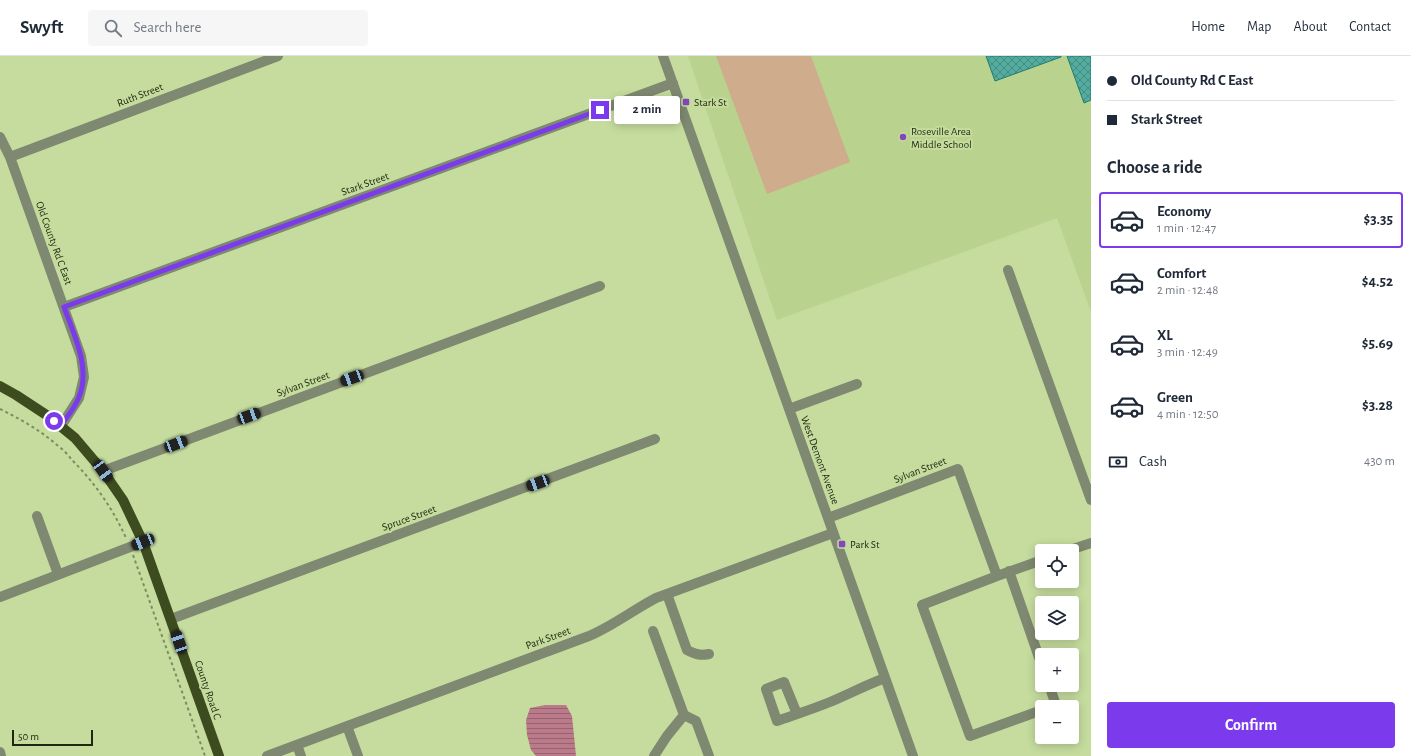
<!DOCTYPE html>
<html lang="en">
<head>
<meta charset="utf-8">
<style>
	body { margin:0; font-family:"Alegreya Sans",sans-serif; background:#f6f6f7; color:#1f2937; height:100vh; display:flex; flex-direction:column; font-size:15px; white-space:nowrap }
	* { box-sizing:border-box; margin:0 }
	p { font-size:13px; color:#747a83 }
	.icon { flex:none; width:22px; height:22px; fill:none; stroke:currentColor; stroke-width:2; stroke-linecap:round; stroke-linejoin:round }
	.map { position:relative; flex:1; overflow:hidden }
	.side { display:flex; flex-direction:column; background:#fff; width:320px }
	.side>* { flex:none }
	.hud { display:grid; align-content:center; height:88px; padding:0 16px; background:#fff }
	.tools { position:absolute; left:1035px; top:488px; display:grid; gap:8px }
	.tools a { display:grid; place-items:center; width:44px; height:44px; border-radius:4px; background:#fff; box-shadow:0 2px 10px #0003; font-size:20px }
	.scale { position:absolute; left:12px; bottom:10px; width:81px; box-sizing:border-box; padding-left:4px; border:2px solid #1e270f; border-top:0; font-size:11px; line-height:14px; white-space:nowrap; color:#1e270f; -webkit-text-stroke:3px #c5dc9e; paint-order:stroke }
	.end { position:absolute; width:18px; height:18px; margin:-9px; border:5px solid #7c3aed; background:#fff; box-shadow:0 0 0 2px #fff }
	.from { border-radius:50% }
	.bubble { position:absolute; height:28px; border-radius:4px; background:#fff; box-shadow:0 2px 10px #0003; font-size:13px; font-weight:700; line-height:28px; text-align:center }
	.car { position:absolute; width:12px; height:24px; margin:-12px -6px; border-radius:5px; box-shadow:0 0 3px 1px #0007; background:linear-gradient(#222 24%,#8ab4d8 0 40%,#222 0 76%,#8ab4d8 0 86%,#222 0) }
	.hud b { display:flex; align-items:center; gap:14px; height:38px; font-size:15px }
	.hud b+b { border-top:1px solid #e0e1e3 }
	.hud i { width:10px; height:10px; background:#1f2937 }
	ul { padding:0; list-style:none }
	li { display:flex; align-items:center; gap:12px; height:56px; margin:0 8px 6px; padding:0 8px; border:2px solid transparent; border-radius:4px }
	li div { flex:1 }
	li b { display:block; font-size:15px }
	li em { font-style:normal; font-weight:700 }
	li.current { border-color:#7c3aed }
	li>.icon { width:36px; height:36px; stroke-width:1.5 }
	h2 { padding:0 16px; font-size:18px; line-height:48px }
	.pay { display:flex; align-items:center; gap:10px; height:44px; padding:0 16px; font-size:15px }
	.pay p { margin-inline-start:auto }
	.button { display:flex; gap:8px; margin-top:auto; padding:8px 16px }
	.button a { flex:1; height:46px; border-radius:4px; background:#7c3aed; color:#fff; font-size:16px; font-weight:700; line-height:46px; text-align:center }
	header { display:flex; align-items:center; gap:24px; box-sizing:border-box; height:56px; padding:0 20px; background:#fff; border-bottom:1px solid #e0e1e3 }
	header strong { font-size:19px }
	nav { display:flex; gap:22px; margin-inline-start:auto; font-size:14px }
	.search { width:280px; height:36px; background:#f6f6f7; display:flex; align-items:center; gap:10px; box-sizing:border-box; padding:0 14px; border-radius:4px; color:#747a83; font-size:15px }
	main { display:flex; flex:1; min-height:0 }
	.map>svg:first-child { display:block }
	.built { fill:#b9d28d }
	.park { fill:#cfac8b }
	.water { fill:url(#water-rules) }
	.building { fill:url(#building-cross-hatch); stroke:#1d7d73 }
	.lines { fill:none; stroke-linecap:round; stroke-linejoin:round }
	.path { stroke:#7c8d60; stroke-width:2; stroke-dasharray:3 3; stroke-linecap:butt }
	.minor { stroke:#7f8870; stroke-width:10 }
	.major { stroke:#3d4c1f; stroke-width:10 }
	.route { stroke:#7c3aed; stroke-width:5 }
	.poi-dot { fill:#8446bc; stroke:#c5dc9e; stroke-width:1.5 }
	.labels { text-anchor:middle; dominant-baseline:central; stroke-width:4; stroke-linejoin:round; paint-order:stroke }
	.street-label { font-size:11px; fill:#1e270f; stroke:#c5dc9e }
	.poi-label { font-size:11px; fill:#1e270f; stroke:#c5dc9e; text-anchor:start }
</style>
</head>
<body>
<header>
<strong>Swyft</strong>
<div class="search"><svg class="icon" aria-label="search" viewBox="0 0 24 24"><circle cx="10" cy="10" r="6"/><path d="M15 15l6 6"/></svg>Search here</div>
<nav><a>Home</a><a>Map</a><a>About</a><a>Contact</a></nav>
</header>
<main>
<div class="map">
<svg width="1091" height="700" viewBox="0 0 1091 700">
	<defs>
		<pattern id="water-rules" width="6" height="5" patternUnits="userSpaceOnUse"><rect width="6" height="5" fill="#bb7a89"/><path d="M0 2.5h6" fill="none" stroke="#97646e"/></pattern>
		<pattern id="building-cross-hatch" width="8" height="8" patternUnits="userSpaceOnUse"><rect width="8" height="8" fill="#54aca1"/><path d="M0 0l8 8M0 8l8-8" fill="none" stroke="#458c82"/></pattern>
	</defs>
	<rect width="100%" height="100%" fill="#c5dc9e"/>
	<path class="built" d="M688,0H1091V256L1057,162L777,264Z"/>
	<path class="park" d="M716,0H811L850,106L767,138Z"/>
	<path class="water" d="M545,649H566L572,660L576,700H536L531,694L527,679L526,664L530,652Z"/>
	<path class="building" d="M986,0H1061V1L995,25Z
		M1067,0H1091V44L1084,47Z"/>
	<g class="lines">
		<path class="path" d="M0,353C20,363 40,374 57,389C63,393 68,399 72,404C95,427 113,453 126,482
			M133,499L205,700"/>
		<path class="minor" d="M663,0L913,700
			M0,81L10,101L81,300L84,321L79,342L61,370
			M10,101L278,0
			M1008,214L1091,444
			M64,251L673,27
			M789,353L857,328
			M103,415L600,230
			M37,460L58,518
			M828,462L958,413L997,520
			M1067,495L1091,487
			M1042,504L997,520L922,549L970,680L1042,654
			M1009,515L1042,610
			M667,538L687,594C695,598 700,600 709,598
			M0,541L143,486
			M171,563L655,383
			M653,575L684,659L696,665L709,700
			M1049,629L1056,649L1049,651
			M797,658L784,626L766,633L777,665C794,659 813,653 830,646C849,638 866,629 885,622
			M347,670L358,700
			M297,689L301,700
			M0,696L1,700
			M267,700L589,580C613,570 633,554 656,542L833,477
			M654,700L667,680L684,659"/>
		<path class="major" d="M0,330L16,339L48,360L75,382L103,415L123,444L143,486L219,700"/>
	</g>
	<g class="lines">
		<path class="route" d="M54,365L60,370C67,361 75,352 79,341C91,312 74,279 64,251L600,54"/>
	</g>
	<g class="poi-dot">
		<rect x="682" y="42" width="8" height="8" rx="2"/>
		<circle cx="903" cy="81" r="4"/>
		<rect x="838" y="484" width="8" height="8" rx="2"/>
	</g>
	<g class="labels">
		<g class="street-label">
			<text transform="translate(140 39) rotate(-21)">Ruth Street</text>
			<text transform="translate(365 128) rotate(-20)">Stark Street</text>
			<text transform="translate(54 187) rotate(70)">Old County Rd C East</text>
			<text transform="translate(303 328) rotate(-20)">Sylvan Street</text>
			<text transform="translate(820 404) rotate(70)">West Demont Avenue</text>
			<text transform="translate(920 414) rotate(-21)">Sylvan Street</text>
			<text transform="translate(409 462) rotate(-20)">Spruce Street</text>
			<text transform="translate(548 582) rotate(-20)">Park Street</text>
			<text transform="translate(208 634) rotate(71)">County Road C</text>
		</g>
		<g class="poi-label">
			<text x="694" y="46">Stark St</text>
			<text x="911" y="75">Roseville Area<tspan x="911" dy="13">Middle School</tspan></text>
			<text x="850" y="488">Park St</text>
		</g>
	</g>
</svg>
<div class="tools">
<a><svg class="icon" aria-label="locate" viewBox="0 0 24 24"><circle cx="12" cy="12" r="6"/><path d="M12 2v4M12 18v4M2 12h4M18 12h4"/></svg></a>
<a><svg class="icon" aria-label="layers" viewBox="0 0 24 24"><path d="M12 4l9 5-9 5-9-5zM3 14l9 5 9-5"/></svg></a>
<a>+</a>
<a>−</a>
</div>
<div class="scale">50 m</div>
<i class="end from" style="left:54px;top:365px"></i>
<i class="end" style="left:600px;top:54px"></i>
<div class="bubble" style="left:614px;top:40px;width:66px">2 min</div>
<i class="car" style="left:352px;top:322px;rotate:250deg"></i>
<i class="car" style="left:249px;top:360px;rotate:70deg"></i>
<i class="car" style="left:176px;top:388px;rotate:69deg"></i>
<i class="car" style="left:103px;top:415px;rotate:144deg"></i>
<i class="car" style="left:538px;top:427px;rotate:250deg"></i>
<i class="car" style="left:143px;top:486px;rotate:248deg"></i>
<i class="car" style="left:179px;top:586px;rotate:341deg"></i>
</div>
<section class="side">
<div class="hud">
<b><i class="from"></i>Old County Rd C East</b>
<b><i></i>Stark Street</b>
</div>
<h2>Choose a ride</h2>
<ul>
<li class="current"><svg class="icon" aria-label="car" viewBox="0 0 24 24"><path d="M5 17H2v-5l4-1 3-4h7l3 4 3 1v5h-3M9 17h6M6 11h13"/><circle cx="7" cy="17" r="2"/><circle cx="17" cy="17" r="2"/></svg><div><b>Economy</b><p>1 min · 12:47</p></div><em>$3.35</em></li>
<li><svg class="icon" aria-label="car" viewBox="0 0 24 24"><path d="M5 17H2v-5l4-1 3-4h7l3 4 3 1v5h-3M9 17h6M6 11h13"/><circle cx="7" cy="17" r="2"/><circle cx="17" cy="17" r="2"/></svg><div><b>Comfort</b><p>2 min · 12:48</p></div><em>$4.52</em></li>
<li><svg class="icon" aria-label="car" viewBox="0 0 24 24"><path d="M5 17H2v-5l4-1 3-4h7l3 4 3 1v5h-3M9 17h6M6 11h13"/><circle cx="7" cy="17" r="2"/><circle cx="17" cy="17" r="2"/></svg><div><b>XL</b><p>3 min · 12:49</p></div><em>$5.69</em></li>
<li><svg class="icon" aria-label="car" viewBox="0 0 24 24"><path d="M5 17H2v-5l4-1 3-4h7l3 4 3 1v5h-3M9 17h6M6 11h13"/><circle cx="7" cy="17" r="2"/><circle cx="17" cy="17" r="2"/></svg><div><b>Green</b><p>4 min · 12:50</p></div><em>$3.28</em></li>
</ul>
<div class="pay"><svg class="icon" aria-label="cash" viewBox="0 0 24 24"><path d="M3 7h18v10H3z"/><circle cx="12" cy="12" r="2"/></svg>Cash<p>430 m</p></div>
<div class="button"><a>Confirm</a></div>
</section>
</main>
</body>
</html>
